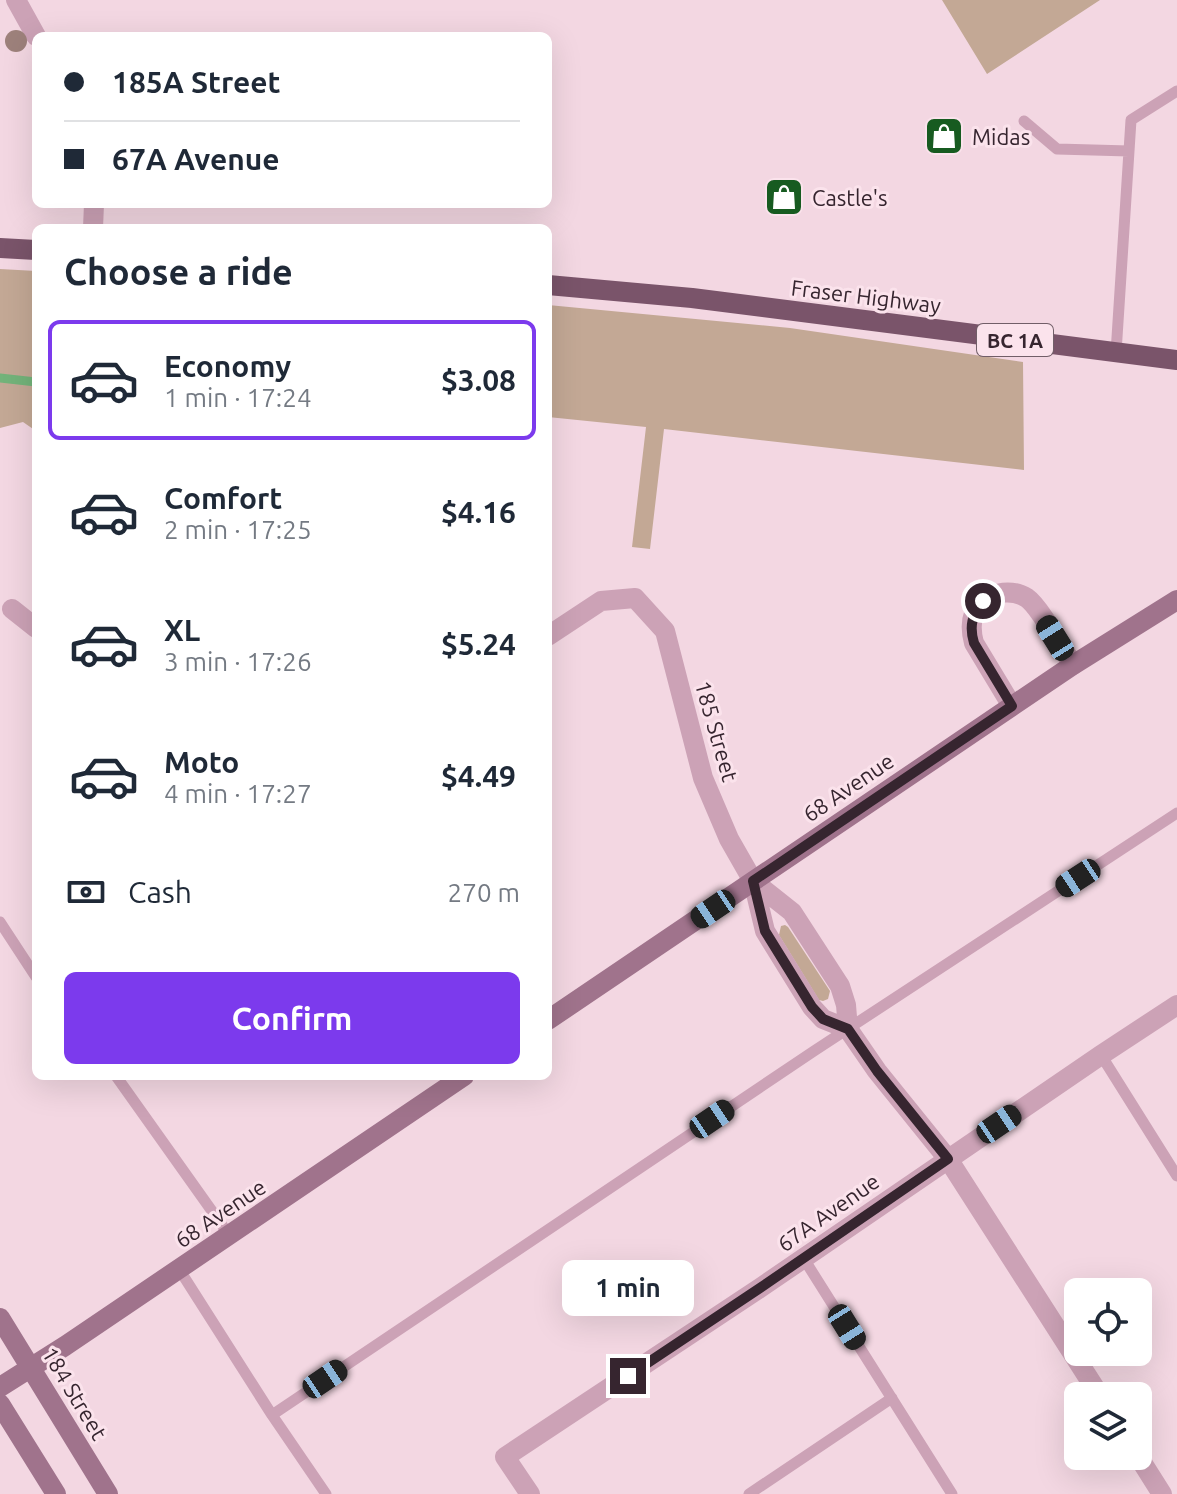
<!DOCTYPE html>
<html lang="en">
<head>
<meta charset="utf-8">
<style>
	body { margin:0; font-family:Ubuntu,sans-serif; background:#f2f2f3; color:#1f2937; height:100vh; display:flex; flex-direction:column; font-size:30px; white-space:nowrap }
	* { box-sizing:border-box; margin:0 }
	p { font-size:26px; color:#747a83 }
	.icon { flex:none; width:44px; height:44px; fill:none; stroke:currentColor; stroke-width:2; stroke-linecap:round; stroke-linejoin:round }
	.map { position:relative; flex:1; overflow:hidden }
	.panel { position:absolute; left:32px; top:224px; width:520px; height:856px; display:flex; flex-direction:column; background:#fff; border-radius:12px; box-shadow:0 8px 32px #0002 }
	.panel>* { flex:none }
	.hud { position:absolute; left:32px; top:32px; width:520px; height:176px; border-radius:12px; box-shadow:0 8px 32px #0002; display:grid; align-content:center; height:176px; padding:0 32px; background:#fff }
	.buttons { position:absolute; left:1064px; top:1278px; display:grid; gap:16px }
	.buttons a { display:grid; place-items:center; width:88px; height:88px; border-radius:12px; background:#fff; box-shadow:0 8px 32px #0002; font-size:40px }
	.end { position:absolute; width:36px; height:36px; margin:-18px; border:10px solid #36252f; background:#fff; box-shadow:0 0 0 4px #fff }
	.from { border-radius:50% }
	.bubble { position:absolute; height:56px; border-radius:12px; background:#fff; box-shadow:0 8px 32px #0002; font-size:26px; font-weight:700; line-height:56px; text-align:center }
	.car { position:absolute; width:24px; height:48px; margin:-24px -12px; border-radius:10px; box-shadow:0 0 6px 2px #0007; background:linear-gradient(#222 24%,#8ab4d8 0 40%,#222 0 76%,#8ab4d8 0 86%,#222 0) }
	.hud b { display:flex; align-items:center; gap:28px; height:76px; font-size:30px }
	.hud b+b { border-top:2px solid #e0e1e3 }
	.hud i { width:20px; height:20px; background:#1f2937 }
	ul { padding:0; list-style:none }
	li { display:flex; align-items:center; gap:24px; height:120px; margin:0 16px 12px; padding:0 16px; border:4px solid transparent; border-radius:12px }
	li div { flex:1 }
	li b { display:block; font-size:30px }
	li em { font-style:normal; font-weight:700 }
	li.selected { border-color:#7c3aed }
	li>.icon { width:72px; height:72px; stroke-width:1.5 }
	h2 { padding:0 32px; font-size:36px; line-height:96px }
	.pay { display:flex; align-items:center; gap:20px; height:88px; padding:0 32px; font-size:30px }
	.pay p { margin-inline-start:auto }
	.action { display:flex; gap:16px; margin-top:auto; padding:16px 32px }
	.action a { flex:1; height:92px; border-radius:12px; background:#7c3aed; color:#fff; font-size:32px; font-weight:700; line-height:92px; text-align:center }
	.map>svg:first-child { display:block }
	.green { fill:#c3a895 }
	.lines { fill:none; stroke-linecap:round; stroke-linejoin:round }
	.stream { stroke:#73b37a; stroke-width:9 }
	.lane { stroke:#cca2b6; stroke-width:11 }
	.street { stroke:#cca2b6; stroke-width:20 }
	.secondary { stroke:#a0738c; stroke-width:20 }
	.primary { stroke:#7a546a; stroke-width:20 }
	.tree { fill:#9d817b }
	.route { stroke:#36252f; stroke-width:10 }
	.labels { text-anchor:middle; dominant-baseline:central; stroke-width:6; stroke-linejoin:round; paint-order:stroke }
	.shield { fill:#fbe3ec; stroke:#715e68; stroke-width:2 }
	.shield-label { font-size:20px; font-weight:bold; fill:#36252f }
	.poi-label { font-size:22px; fill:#36252f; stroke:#fbe3ec; text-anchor:start }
	.street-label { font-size:22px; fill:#36252f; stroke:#fbe3ec }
</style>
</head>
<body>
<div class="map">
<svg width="1177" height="1494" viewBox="0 0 1177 1494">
	<rect width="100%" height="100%" fill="#f3d7e2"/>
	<path class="green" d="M942,0H1100L987,74Z
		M0,269L36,271V431L23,422L0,428Z
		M548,305L790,328L1023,362L1024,470L664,429L650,549L632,547L646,427L548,417Z
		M785,925L788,927L830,991L828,999L823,1001L819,1000L779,935L781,926Z"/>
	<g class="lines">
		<path class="stream" d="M0,378L36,382"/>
		<path class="lane" d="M1024,121L1057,149L1129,151
			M1116,353L1131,120L1177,91
			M0,922L36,977
			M1101,1055L1177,1176
			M116,1076L229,1235
			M804,1259L952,1494
			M179,1269L272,1415L326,1494
			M272,1415L814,1051L1177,813
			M749,1494L892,1398"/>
		<path class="street" d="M16,0L36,36
			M93,228L94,204
			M12,609L36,628
			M548,636L601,601L635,598L665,631L703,778L729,839L753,881L765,931L812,1007L823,1019L848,1029
			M1012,706L974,643C970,628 970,614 981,603C993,591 1013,589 1027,598C1040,607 1063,650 1073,665
			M753,881L792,912L840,986L846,1005L848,1029
			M848,1029L877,1071L948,1159L1100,1396
			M1138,1456L1162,1494
			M530,1494L505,1457L760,1288L1101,1055L1177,1005"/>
		<path class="secondary" d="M548,1020L1073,665L1177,600
			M0,1318L108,1494
			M0,1387L65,1346L464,1076
			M0,1404L56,1494"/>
		<path class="primary" d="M0,248L36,250
			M548,285L692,298L1177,360"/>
	</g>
	<circle class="tree" cx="16" cy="41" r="11"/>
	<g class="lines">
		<path class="route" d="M628,1376L760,1288L948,1159L877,1071L848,1029L823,1019L812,1007L765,931L753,881L1012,706L974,643C969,626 972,615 983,601"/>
	</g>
	<defs>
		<g id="shop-square" transform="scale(2)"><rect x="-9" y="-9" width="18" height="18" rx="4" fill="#175b20" stroke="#fbe3ec"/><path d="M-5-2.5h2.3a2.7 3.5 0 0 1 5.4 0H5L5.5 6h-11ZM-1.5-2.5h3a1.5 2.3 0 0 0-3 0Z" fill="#fff"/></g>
	</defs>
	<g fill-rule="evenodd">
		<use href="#shop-square" x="944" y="136"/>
		<use href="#shop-square" x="784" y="197"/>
	</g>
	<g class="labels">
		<rect class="shield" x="977" y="324" width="76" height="32" rx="6"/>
		<g class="shield-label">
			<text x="1015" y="340">BC 1A</text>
		</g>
		<g class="poi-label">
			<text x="972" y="136">Midas</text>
			<text x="812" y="197">Castle's</text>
		</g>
		<g class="street-label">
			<text transform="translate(866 296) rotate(7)">Fraser Highway</text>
			<text transform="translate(717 731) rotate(74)">185 Street</text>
			<text transform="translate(848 787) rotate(-34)">68 Avenue</text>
			<text transform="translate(828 1212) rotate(-35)">67A Avenue</text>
			<text transform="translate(220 1213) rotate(-34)">68 Avenue</text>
			<text transform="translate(75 1393) rotate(59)">184 Street</text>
		</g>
	</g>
</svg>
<div class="buttons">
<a><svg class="icon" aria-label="locate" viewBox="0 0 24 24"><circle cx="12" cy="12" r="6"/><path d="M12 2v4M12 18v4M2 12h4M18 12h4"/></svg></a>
<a><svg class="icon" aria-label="layers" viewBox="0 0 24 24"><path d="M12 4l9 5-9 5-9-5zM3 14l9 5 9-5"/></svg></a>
</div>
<i class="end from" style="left:983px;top:601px"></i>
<i class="end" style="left:628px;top:1376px"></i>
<div class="bubble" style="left:562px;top:1260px;width:132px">1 min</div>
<i class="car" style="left:1055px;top:638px;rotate:328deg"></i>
<i class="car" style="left:1078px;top:878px;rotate:237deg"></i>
<i class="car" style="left:713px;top:909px;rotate:236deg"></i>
<i class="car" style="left:712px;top:1119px;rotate:56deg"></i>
<i class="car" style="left:999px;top:1124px;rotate:56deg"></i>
<i class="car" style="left:847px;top:1327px;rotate:148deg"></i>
<i class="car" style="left:325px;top:1379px;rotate:56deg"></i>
<div class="hud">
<b><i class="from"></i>185A Street</b>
<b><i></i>67A Avenue</b>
</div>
<section class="panel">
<h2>Choose a ride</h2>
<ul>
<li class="selected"><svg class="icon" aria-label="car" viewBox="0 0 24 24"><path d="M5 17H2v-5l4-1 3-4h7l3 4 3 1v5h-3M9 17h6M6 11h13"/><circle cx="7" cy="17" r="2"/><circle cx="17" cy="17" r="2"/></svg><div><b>Economy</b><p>1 min · 17:24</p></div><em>$3.08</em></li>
<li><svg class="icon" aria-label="car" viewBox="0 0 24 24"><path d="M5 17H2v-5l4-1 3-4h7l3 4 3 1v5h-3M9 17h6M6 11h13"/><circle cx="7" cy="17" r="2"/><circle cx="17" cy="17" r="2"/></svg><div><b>Comfort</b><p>2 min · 17:25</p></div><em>$4.16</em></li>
<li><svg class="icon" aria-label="car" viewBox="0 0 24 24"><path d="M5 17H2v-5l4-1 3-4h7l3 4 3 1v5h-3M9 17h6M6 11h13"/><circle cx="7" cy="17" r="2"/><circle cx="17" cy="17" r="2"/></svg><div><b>XL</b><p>3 min · 17:26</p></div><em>$5.24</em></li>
<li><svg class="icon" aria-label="car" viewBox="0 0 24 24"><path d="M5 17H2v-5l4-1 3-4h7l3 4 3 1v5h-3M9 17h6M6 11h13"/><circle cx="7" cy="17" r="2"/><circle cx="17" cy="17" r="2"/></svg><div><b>Moto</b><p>4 min · 17:27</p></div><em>$4.49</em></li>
</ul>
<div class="pay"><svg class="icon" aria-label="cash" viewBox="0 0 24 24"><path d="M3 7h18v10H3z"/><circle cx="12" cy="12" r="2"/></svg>Cash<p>270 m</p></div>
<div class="action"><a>Confirm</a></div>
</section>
</div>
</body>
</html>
